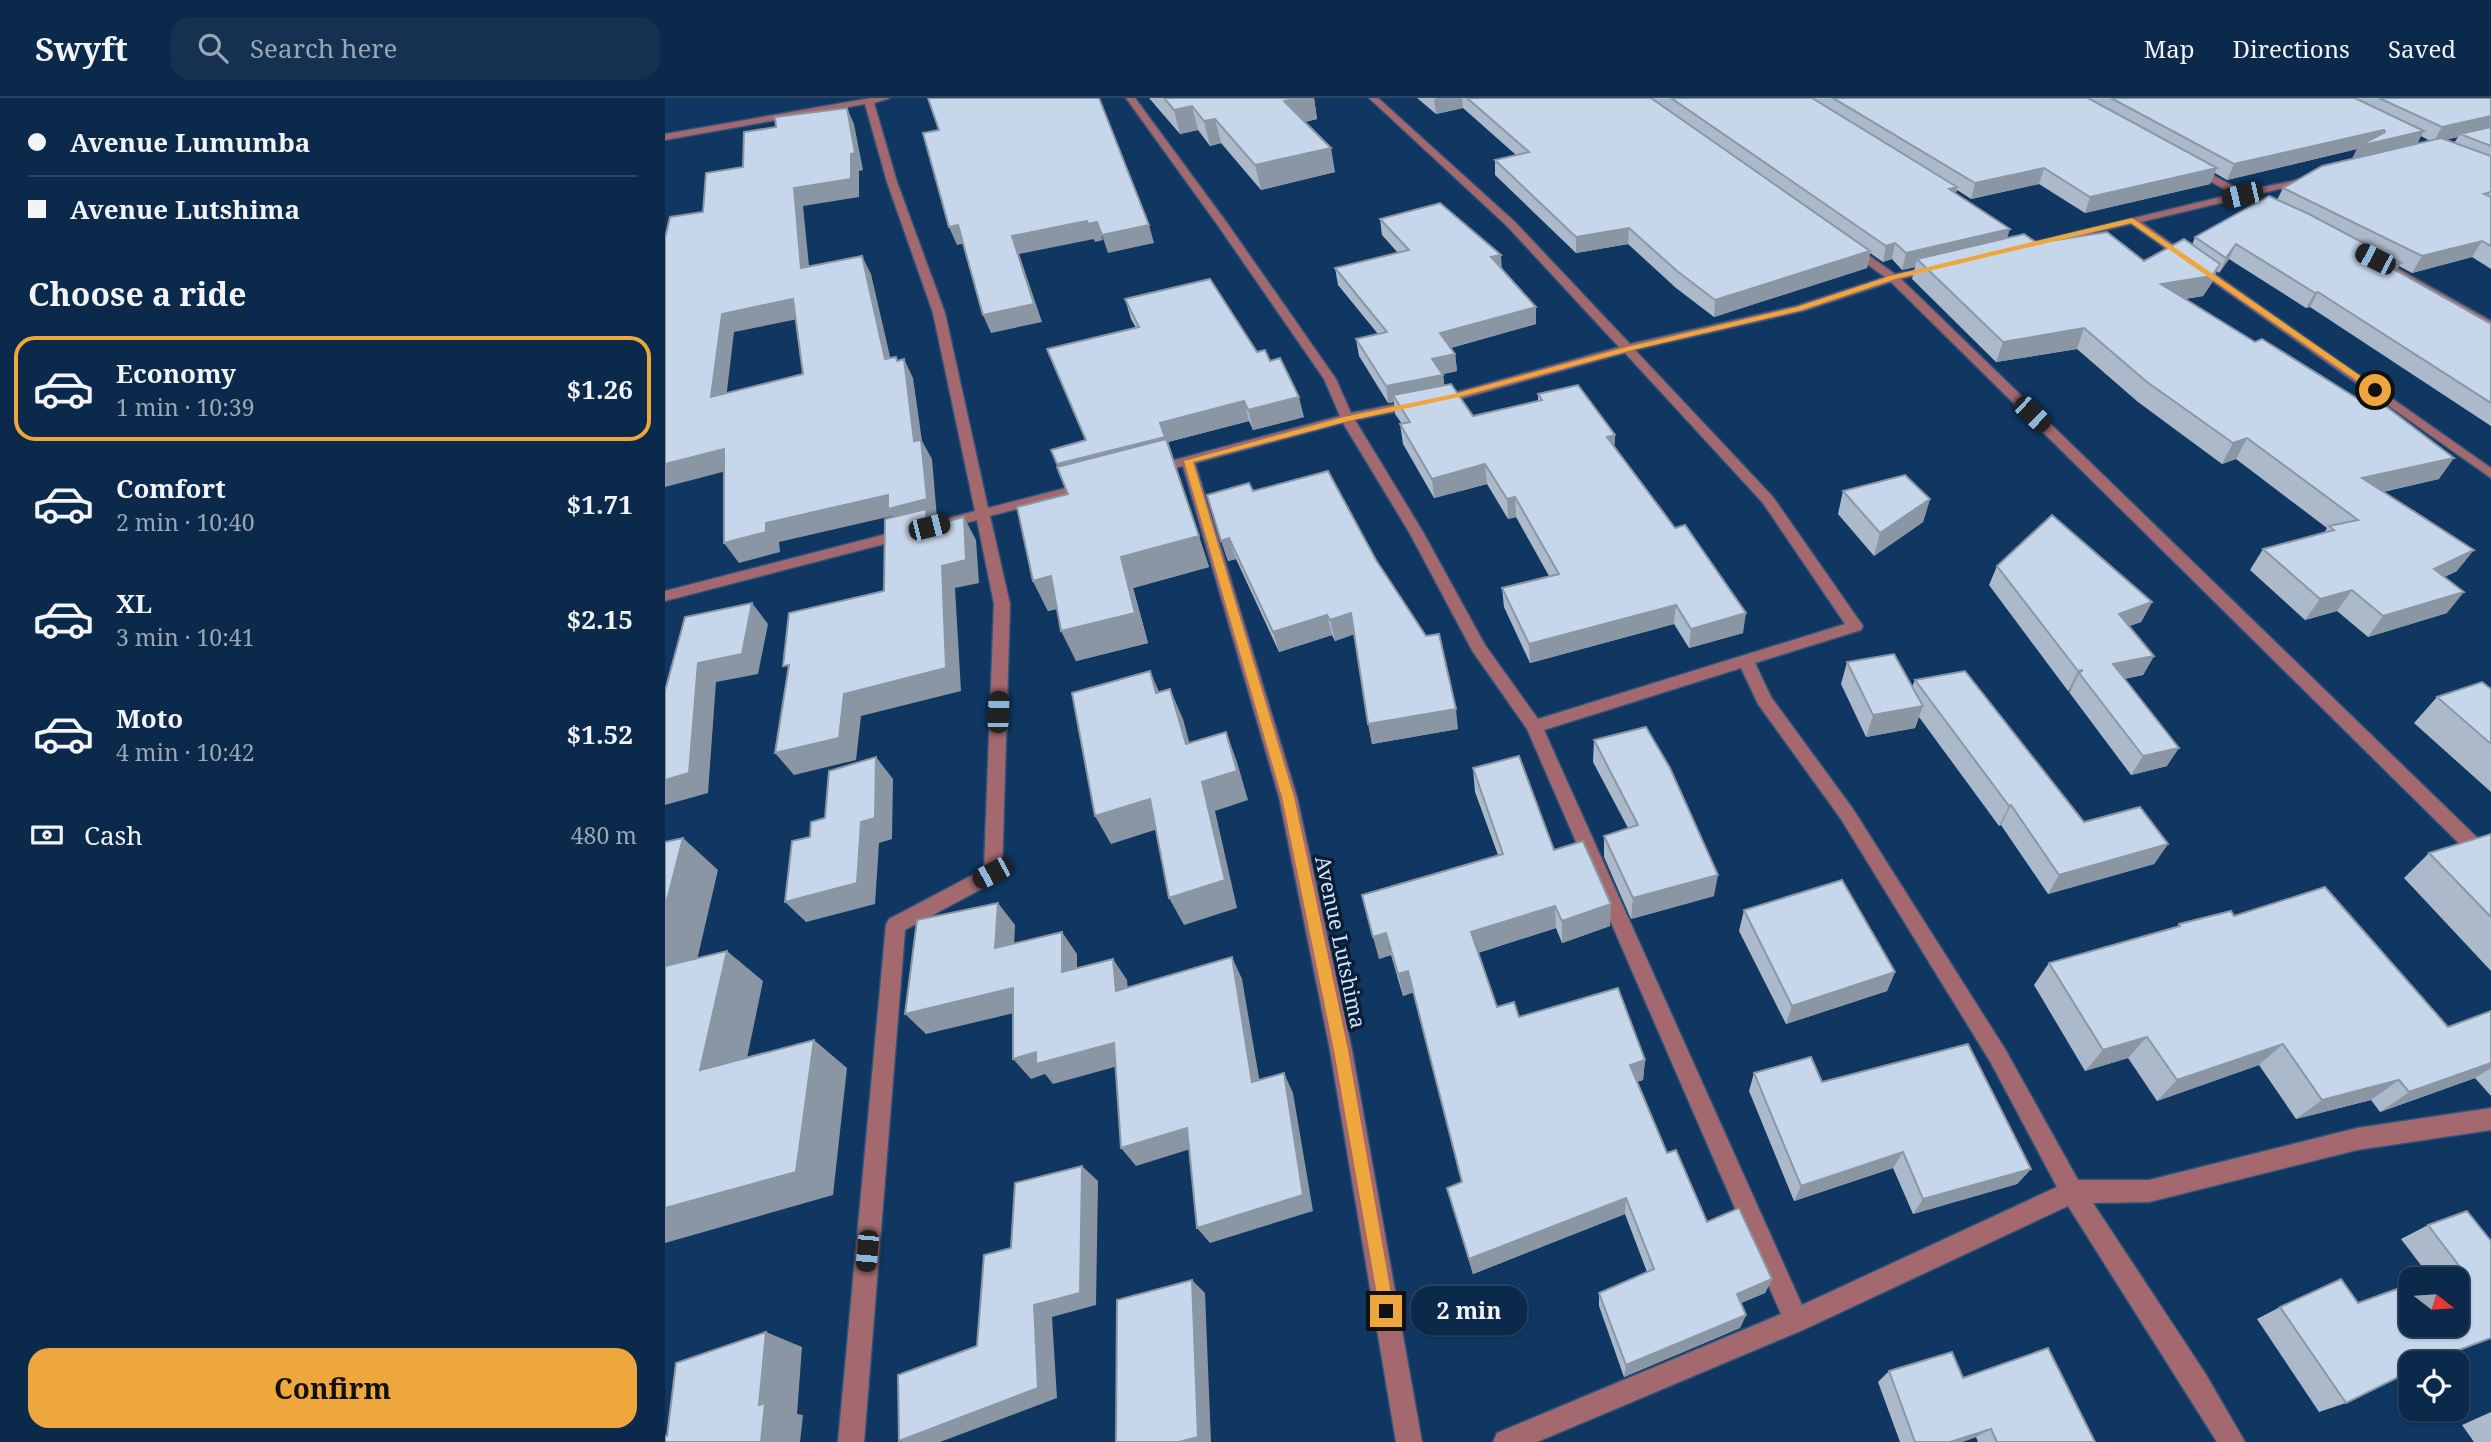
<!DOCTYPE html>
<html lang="en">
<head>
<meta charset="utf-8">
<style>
	body { margin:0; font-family:"Noto Serif",serif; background:#143151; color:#f1f3f6; height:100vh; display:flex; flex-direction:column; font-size:26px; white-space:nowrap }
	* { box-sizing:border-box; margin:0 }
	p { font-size:23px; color:#9aa6b5 }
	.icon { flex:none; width:38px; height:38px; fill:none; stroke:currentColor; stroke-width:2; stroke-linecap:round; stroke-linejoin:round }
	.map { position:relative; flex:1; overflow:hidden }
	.details { display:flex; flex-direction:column; background:#0b294a; width:665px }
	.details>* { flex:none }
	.guide { display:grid; align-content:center; height:154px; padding:0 28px; background:#0b294a }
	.needle { width:46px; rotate:107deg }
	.controls { position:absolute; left:1734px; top:1169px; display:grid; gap:14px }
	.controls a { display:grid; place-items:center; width:70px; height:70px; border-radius:14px; background:#0b294a; box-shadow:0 2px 5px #0004,0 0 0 2px #2b4562; font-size:35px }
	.end { position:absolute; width:32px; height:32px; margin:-16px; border:9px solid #eea73c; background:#111; box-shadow:0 0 0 4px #111 }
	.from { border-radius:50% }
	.bubble { position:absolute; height:49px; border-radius:21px; background:#0b294a; box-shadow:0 2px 5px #0004,0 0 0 2px #2b4562; font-size:23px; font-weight:700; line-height:49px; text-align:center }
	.car { position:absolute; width:21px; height:42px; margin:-21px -10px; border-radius:9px; box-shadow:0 0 5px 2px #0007; background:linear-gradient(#222 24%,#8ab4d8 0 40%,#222 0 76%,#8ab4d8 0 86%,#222 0) }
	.guide b { display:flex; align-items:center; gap:24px; height:66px; font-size:26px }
	.guide b+b { border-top:2px solid #2b4562 }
	.guide i { width:18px; height:18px; background:#f1f3f6 }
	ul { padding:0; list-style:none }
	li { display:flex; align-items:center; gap:21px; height:105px; margin:0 14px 10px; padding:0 14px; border:4px solid transparent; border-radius:21px }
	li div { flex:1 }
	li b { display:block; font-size:26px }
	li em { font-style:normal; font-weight:700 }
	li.active { border-color:#eea73c }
	li>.icon { width:63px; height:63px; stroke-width:1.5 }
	h2 { padding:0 28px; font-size:32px; line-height:84px }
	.pay { display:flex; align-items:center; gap:18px; height:77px; padding:0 28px; font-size:26px }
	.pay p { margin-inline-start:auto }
	.action { display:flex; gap:14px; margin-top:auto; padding:14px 28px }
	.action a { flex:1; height:80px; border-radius:21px; background:#eea73c; color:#111; font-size:28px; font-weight:700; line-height:80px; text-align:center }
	header { display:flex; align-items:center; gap:42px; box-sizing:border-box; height:98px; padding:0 35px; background:#0b294a; border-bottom:2px solid #2b4562 }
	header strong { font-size:33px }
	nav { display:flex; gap:38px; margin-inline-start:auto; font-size:24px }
	.search { width:490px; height:63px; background:#143151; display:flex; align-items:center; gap:18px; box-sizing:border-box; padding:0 24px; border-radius:21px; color:#9aa6b5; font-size:26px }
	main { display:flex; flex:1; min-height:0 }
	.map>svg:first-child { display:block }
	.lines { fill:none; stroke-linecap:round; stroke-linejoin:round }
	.minor-casing { stroke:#2f537a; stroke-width:3 }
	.minor { fill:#a3696e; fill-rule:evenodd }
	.wall { fill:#abb9ca; fill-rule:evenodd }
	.shaded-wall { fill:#8b96a4 }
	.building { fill:#c7d7eb; stroke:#8b96a4; stroke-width:2; fill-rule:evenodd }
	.route { fill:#eea73c }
	.labels { text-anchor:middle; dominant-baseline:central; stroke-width:7; stroke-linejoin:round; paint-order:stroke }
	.street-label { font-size:21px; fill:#d4e4f9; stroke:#091e37 }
</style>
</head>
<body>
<header>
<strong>Swyft</strong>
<div class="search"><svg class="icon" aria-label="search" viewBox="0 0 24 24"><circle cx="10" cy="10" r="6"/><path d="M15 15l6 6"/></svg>Search here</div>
<nav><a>Map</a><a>Directions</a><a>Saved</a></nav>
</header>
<main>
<section class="details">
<div class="guide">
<b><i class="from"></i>Avenue Lumumba</b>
<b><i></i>Avenue Lutshima</b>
</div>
<h2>Choose a ride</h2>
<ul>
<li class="active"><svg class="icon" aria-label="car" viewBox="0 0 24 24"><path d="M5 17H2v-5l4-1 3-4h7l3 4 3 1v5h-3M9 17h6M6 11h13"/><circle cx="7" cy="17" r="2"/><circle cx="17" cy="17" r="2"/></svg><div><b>Economy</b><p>1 min · 10:39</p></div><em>$1.26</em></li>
<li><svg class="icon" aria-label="car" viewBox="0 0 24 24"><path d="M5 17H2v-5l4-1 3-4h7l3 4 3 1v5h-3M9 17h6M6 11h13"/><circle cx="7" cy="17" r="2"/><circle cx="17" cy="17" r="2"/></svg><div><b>Comfort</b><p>2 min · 10:40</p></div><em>$1.71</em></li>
<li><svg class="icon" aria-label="car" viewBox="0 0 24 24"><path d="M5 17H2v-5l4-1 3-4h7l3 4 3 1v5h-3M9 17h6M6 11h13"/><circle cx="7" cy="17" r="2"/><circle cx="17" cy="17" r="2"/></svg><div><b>XL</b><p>3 min · 10:41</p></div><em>$2.15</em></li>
<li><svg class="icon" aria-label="car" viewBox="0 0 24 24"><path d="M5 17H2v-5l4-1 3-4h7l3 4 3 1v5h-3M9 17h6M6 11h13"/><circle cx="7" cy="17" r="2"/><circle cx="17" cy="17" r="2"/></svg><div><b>Moto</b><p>4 min · 10:42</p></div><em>$1.52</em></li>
</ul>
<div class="pay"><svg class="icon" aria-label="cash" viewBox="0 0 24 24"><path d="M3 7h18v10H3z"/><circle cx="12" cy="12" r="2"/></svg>Cash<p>480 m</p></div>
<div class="action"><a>Confirm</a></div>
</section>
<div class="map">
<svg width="1826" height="1344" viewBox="0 0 1826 1344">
	<rect width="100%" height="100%" fill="#0f3762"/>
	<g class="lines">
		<g class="minor-casing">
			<path id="minor" d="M206,0H225L209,5L232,84L280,215L323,410L424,384L431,388L429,391L325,418L345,506L337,775L335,781L240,832L199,1344H173L221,827L224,821L319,771L329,506L312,422L278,431L271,426L273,423L310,413L268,215L222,84L200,6L0,42V36Z
				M461,0H470L562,125L671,281L686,315L792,294L954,249L842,128L704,0H713L850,124L965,246L1131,208L1220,179L1181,151V147H1189L1230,176L1274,167V171L1236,181L1826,753V773L1819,770L1226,184L1138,213L970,252L1108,399L1198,528L1196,532L1090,565L1106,599L1188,711L1340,951L1413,1082H1484L1692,1030L1826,1010V1032L1692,1052L1484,1104L1428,1105L1540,1275L1580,1344H1552L1403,1108L1140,1231L872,1344H828L832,1335L1116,1216L862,631L808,554L744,434L678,325L530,365L632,699L687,952L757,1344H731L665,952L614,699L518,368L488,376L481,372L483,369L675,318L659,281L554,129ZM960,255L1098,405L1180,526L873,621L820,547L758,434L690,322L798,300ZM1076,570L1093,606L1176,721L1326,965L1392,1089L1137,1207L879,632Z
				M1526,66L1578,93L1652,78V82L1585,98V101L1576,100L1476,124L1826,370V380L1466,126L1355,152L1350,149L1568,96L1523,71L1521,69Z
				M1706,160H1714L1826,223V232L1706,164Z
				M241,431L248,436L246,439L0,503V493Z"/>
		</g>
		<use href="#minor" class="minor"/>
	</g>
	<path class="wall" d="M484,0H649L652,21L640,24L670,74L596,92L556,45L545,48L533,32L515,36Z
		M752,0H1826V171L1807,159L1747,175L1734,168L1731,173L1826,226V328L1645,209L1641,210L1564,161L1554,175L1552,173L1546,186L1538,198L1520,201L1774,381L1718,394L1792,473L1779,479L1782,515L1703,539L1672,513L1640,522L1585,472L1598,451L1659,435L1662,430L1571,361L1557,366L1473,304L1412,251L1331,264L1247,181L1250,169L1237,172L1227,161L1218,164L1205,155L1202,170L1049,219L1011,190L963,146L911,155L830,77V62L851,57L798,10L771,16ZM1756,38L1765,43L1752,46ZM1793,39L1789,45L1780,42ZM1692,51L1687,61L1618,90L1612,102L1530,139L1527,147L1479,163L1342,140L1291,95L1292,92L1306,101L1374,86L1420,115L1545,86L1550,75L1562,82Z
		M715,121L837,172L871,209V226L786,250L790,256L792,273L778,276L779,287L808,318L873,303V296L950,337L949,349L1078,535L1024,550L1009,526L865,565L839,509L837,490L884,478L851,419L843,421L822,386L769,400L738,346L735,326H737L730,316L729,304L723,305L694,258L691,241L713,236L673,187L670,170L733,155L717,137Z
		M460,201L592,254L605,263L639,319L588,332L584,323L503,344L544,469L468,490L483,545L411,563L392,511L383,513L368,483L403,396L393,369L420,342L471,230L466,221Z
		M588,393L793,631L707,646L689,536L670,543L667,537L614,554L571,461L563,463L542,397Z
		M1178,393L1265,401L1258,424L1209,458L1173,416Z
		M1332,468L1487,504L1476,524L1464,528L1489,558L1478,577L1459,581L1502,668L1466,677L1404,594L1406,592L1403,593L1324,487Z
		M1182,564L1247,589L1250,582L1419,724L1503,746L1489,766L1383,796L1336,727L1334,728L1254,619L1250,630L1201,639L1176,586Z
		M1826,591V694L1749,625L1772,599Z
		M929,642L1049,798L966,821L939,759V738L963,730L928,664Z
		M808,670L889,752L945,828L897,845L891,830L813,855L832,909L854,919L980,962L978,982L972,984L1002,1055L1042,1124L1107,1181L1100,1195L1076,1205L1081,1217L1075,1230L959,1279L934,1208V1195L982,1174L960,1116L808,1176L782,1090L797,1084L749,894L738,898L726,857L714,861L833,757L810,694Z
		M1826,736V873L1739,780L1764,755Z
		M1079,812L1230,874L1222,893L1121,926L1074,833Z
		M1569,818L1783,929L1826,913V998L1810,980L1715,1014L1706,1002L1631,1021L1594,967L1492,1003L1463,960L1420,973L1369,887L1384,865L1511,830L1514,826Z
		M1089,975L1157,984L1366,1071L1352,1086L1248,1116L1228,1070L1129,1103L1084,993Z
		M1763,1127L1826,1143L1778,1258L1681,1305L1654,1314L1592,1221L1615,1209L1693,1205L1765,1179L1736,1141Z
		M1224,1273L1298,1280L1430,1344H1313L1311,1339L1297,1344H1235L1213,1284Z
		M1826,1314V1344H1809L1797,1327Z"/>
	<path class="shaded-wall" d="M634,0H649L652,21L624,27L619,3Z
		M773,0H797L798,10L771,16L769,1Z
		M527,8L533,32L515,36L509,12Z
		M182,10L189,26L198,72L194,73V99L138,108L146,188L136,170L129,90Z
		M1826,18V31L1795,36L1793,39L1768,44L1777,29Z
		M550,21L556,45L545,48L539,23Z
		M1719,32L1713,44L1759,33L1750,48L1686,64L1692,51L1562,82L1569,66Z
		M666,50L670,74L596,92L590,67Z
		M1379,70L1374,86L1306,101L1310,85Z
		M1552,70L1545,86L1420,115L1425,99Z
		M1292,89L1288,105L1284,91Z
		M422,123L429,141L354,156L377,224L326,235L318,217L347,138Z
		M432,124L438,142L430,144L423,126Z
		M293,127L301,145L292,147L284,129Z
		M484,127L489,145L443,155L437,137Z
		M964,130L963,146L911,155V139Z
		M1345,131L1340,147L1252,161L1250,169L1237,172L1241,155Z
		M1817,143L1807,159L1747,175L1757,158Z
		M1230,145L1227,161L1218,164L1221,148Z
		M1571,146L1564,161L1554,175L1561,160Z
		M1205,153L1202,170L1049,219L1050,202Z
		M836,157L837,173L826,159Z
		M197,158L206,176L230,280L220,261Z
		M1736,165L1727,180L1723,168Z
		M1555,166L1546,186L1538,198L1487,206L1496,186Z
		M1653,194L1645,209L1641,210L1650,195Z
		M128,201L138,220L69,234L59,318L46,299L57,216Z
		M871,209V226L777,252L775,235Z
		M1419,230L1412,251L1331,264L1338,244Z
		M790,256L792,273L774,277H778L780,294L728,297L729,304L723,305L721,288L767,261Z
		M231,259L241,277L239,261L248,280L257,343L267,361L272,420L267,421L274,434L234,430L227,418L114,444L115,454L74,465L59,445L101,425L249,343Z
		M634,299L639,319L588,332L583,312Z
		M579,303L584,323L503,344L544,469L468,490L483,545L411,563L396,533L456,459L401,386L392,366L495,325Z
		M950,337L949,356L942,339Z
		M1582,340L1571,361L1557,366L1568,345Z
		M59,351L73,370L0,389V366Z
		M1789,360L1774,381L1683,401L1697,380Z
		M820,366L822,386L769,400L767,381Z
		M850,399L851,419L843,421L842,401Z
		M1265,401L1258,424L1209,458L1215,435Z
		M299,419L311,442L314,485L290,490L296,593L196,618L191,662L129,677L110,655L179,596L277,468Z
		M564,440L571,461L563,463L556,443Z
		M1809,452L1792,473L1753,492L1769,471Z
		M386,478L400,508L383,513L368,483Z
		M1687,492L1672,513L1640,522L1655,501Z
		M1799,494L1782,515L1703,539L1718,518Z
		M1487,504L1476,524L1444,535L1454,516Z
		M87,505L103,526L93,576L51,584L43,695L0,707V682L33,565Z
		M1011,507L1009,526L865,565L864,546Z
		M686,515L690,536L670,543L665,522Z
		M1081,515L1078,535L1024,550L1026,531Z
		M662,517L667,537L614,554L608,534Z
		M1489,558L1478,577L1437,585L1448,566Z
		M1418,572L1414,575L1406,592L1403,593L1413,573Z
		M485,573L498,603L491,595Z
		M505,591L518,621L533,676L521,646Z
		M1258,608L1250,630L1201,639L1208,617Z
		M791,611L793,631L707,646L703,626Z
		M561,634L572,664L583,702L550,713L572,810L519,827L504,800L537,684Z
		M1514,650L1502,668L1466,677L1478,658Z
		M211,659L228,681L227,741L214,745L210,806L141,824L120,804L196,724Z
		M485,701L499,729L446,746L430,718Z
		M1346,707L1336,727L1334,728L1344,708Z
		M18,740L53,772L23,901L0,883V810Z
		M1503,746L1489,766L1383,796L1394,777Z
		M1053,777L1049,798L966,821L968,800Z
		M333,805L350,827L348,872L330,850Z
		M946,806L945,828L897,845V823Z
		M890,808L891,830L809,856L806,834Z
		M397,834L412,856V896L397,874Z
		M721,835L726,857L714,861L708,839Z
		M62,853L98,883L74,999L35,972Z
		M567,859L577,881L598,1003L587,984Z
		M448,861L462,882L465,914L451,893Z
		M743,873L749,894L738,898L733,876Z
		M1230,874L1222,893L1121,926L1127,908Z
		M348,890L366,911L261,936L240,916Z
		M1482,939L1463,960L1420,973L1438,952Z
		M149,942L182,970L168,1097L0,1145V1110Z
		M449,945L464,965L388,986L380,976L366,981L348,961L371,954Z
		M1618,946L1594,967L1492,1003L1512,982Z
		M980,962L978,982L963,986L965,967Z
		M1826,965V970L1810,980L1715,1014L1744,994Z
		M619,975L628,995L648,1113L545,1145L532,1130Z
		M1734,982L1706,1002L1631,1021L1657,1002Z
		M522,1030L535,1048L471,1068L456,1050Z
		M1238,1054L1228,1070L1129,1103L1136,1088Z
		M417,1068L433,1083L431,1207L387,1219L392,1300L275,1344H238L234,1343L369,1207Z
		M1366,1071L1352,1086L1248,1116L1258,1101Z
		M961,1100L960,1116L808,1176L804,1161Z
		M1107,1181L1100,1195L1066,1209L1072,1196Z
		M527,1182L540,1195L546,1344H514Z
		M1081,1217L1075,1230L959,1279L961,1267Z
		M101,1234L137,1249L132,1316L138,1317L135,1344H96L94,1307Z
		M1326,1331L1311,1339L1297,1344H1285Z"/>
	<path class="building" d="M263,0H434L484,127L437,137L432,124L423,126L422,123L347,138L369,206L318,217L293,127L284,129L258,35L274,32Z
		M499,0H634L619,3L666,50L590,67L550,21L539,23L527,8L509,12Z
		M802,0H986L1205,153L1050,202L1012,173L964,130L911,139L830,62L864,54Z
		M1006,0H1147L1292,89L1284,91L1345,131L1241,155L1230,145L1221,148Z
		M1168,0H1423L1552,70L1425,99L1379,70L1310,85Z
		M1446,0H1690L1759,33L1694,48L1720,34L1719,32L1569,66Z
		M1714,0H1826V18L1777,29Z
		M182,10L190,55L186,56V81L129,90L136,170L197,158L220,261L231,259L232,263L239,261L249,343L256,342L262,401L223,411V397L101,425V434L59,445V351L0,366V140L5,119L38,114L41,75L78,69L79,34L111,29L110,19ZM128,201L138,276L46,299L57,216Z
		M1826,29V48L1795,36Z
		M1776,40L1826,58V94L1819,96L1826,99V148L1817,143L1757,158L1618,90L1657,68Z
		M1604,98L1644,116L1736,165L1723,168L1826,226V305L1653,194L1650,195L1571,146L1561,160L1530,139Z
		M775,105L836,157L826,159L871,209L775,235L790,256L767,261L778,277L721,288L691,241L722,234L670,170L744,152L715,121Z
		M1442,134L1479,163L1519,141L1555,166L1547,178L1496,186L1590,244L1597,241L1706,309L1718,306L1789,360L1697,380L1809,452L1769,471L1799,494L1718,518L1687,492L1655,501L1598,451L1669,432L1664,428L1693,422L1582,340L1568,345L1482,284L1419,230L1338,244L1252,161L1359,136L1372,145Z
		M545,181L592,254L600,252L605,263L615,260L634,299L583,312L579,303L495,325L500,339L392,366L386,352L421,342L382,251L474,229L460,201Z
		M786,286L808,318L877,302L873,296L913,287L950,337L942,339L1010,430L1020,427L1081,515L1026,531L1011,507L864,546L837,490L894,476L850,399L842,401L820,366L767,381L735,326L745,324L728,297Z
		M501,341L534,438L456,459L470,515L396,533L386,478L368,483L352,409L403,396L392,369Z
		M663,373L711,462L761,538L774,536L791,611L703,626L686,515L665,522L662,517L608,534L564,440L556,443L542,397L584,385L588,393Z
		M1240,377L1265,401L1215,435L1178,393Z
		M261,411L262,428L299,419L301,462L277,468L281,570L179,596L174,640L110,655L124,567L118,568L124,515L219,493L220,421Z
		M1387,417L1487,504L1454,516L1489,558L1448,566L1514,650L1478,658L1414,575L1418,572L1413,573L1332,468Z
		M87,505L77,556L33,565L24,675L0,682V593L20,519Z
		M1229,556L1258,608L1208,617L1182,564Z
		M485,573L491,595L505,591L521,646L561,634L572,673L537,684L560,782L504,800L485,701L430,718L407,595Z
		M1300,573L1419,724L1475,709L1503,746L1394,777L1346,707L1344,708L1250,582Z
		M1817,584L1826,591V646L1772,599Z
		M981,629L1005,670L1053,777L968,800L939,738L973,727L929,642Z
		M854,658L889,752L918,743L946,806L897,823L890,808L806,834L832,909L849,904L854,919L953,890L980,962L965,967L1002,1055L1011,1052L1042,1124L1074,1110L1107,1181L1072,1196L1081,1217L961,1267L934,1195L989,1171L961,1100L804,1161L782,1090L797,1084L743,873L733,876L721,835L708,839L697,797L838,756L808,670Z
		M211,659L210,720L196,724L192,785L120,804L127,743L145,739L146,724L160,720L164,673Z
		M1826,736V819L1764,755Z
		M18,740L0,810V744Z
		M1177,782L1230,874L1127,908L1079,812Z
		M1660,789L1783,929L1826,913V965L1744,994L1734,982L1657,1002L1618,946L1512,982L1482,939L1438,952L1384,865L1515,828L1514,826L1566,813L1569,818Z
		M333,805L330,850L397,834V874L448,861L451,893L567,859L587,984L619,975L638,1097L532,1130L522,1030L456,1050L449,945L371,966V954L348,961V890L240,916L252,822Z
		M62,853L35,972L149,942L131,1074L0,1110V868Z
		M1303,946L1366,1071L1258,1101L1238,1054L1136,1088L1089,975L1146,959L1157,984Z
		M417,1068L415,1195L369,1207L373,1290L234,1343L233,1277L312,1248L319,1157L346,1150L350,1085Z
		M1802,1113L1826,1143V1240L1778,1258L1763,1265H1746V1273L1681,1305L1615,1209L1676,1181L1693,1205L1746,1186V1227H1792V1181H1759L1795,1169L1763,1127Z
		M527,1182L533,1339L514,1344H451L452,1202Z
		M101,1234L94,1307L100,1305L96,1344H0V1338H2L11,1265Z
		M1383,1250L1430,1344H1332L1326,1331L1285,1344H1250L1224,1273L1287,1254L1298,1280Z"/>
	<path class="route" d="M1467,120L1713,290V293H1707L1466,125L1230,181L1137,212L967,252L794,299L683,323L528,364L629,699L683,952L729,1213L727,1219L721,1221L716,1219L669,952L617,699L519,363L679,319L793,295L962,249L1132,209L1225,178Z"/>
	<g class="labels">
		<g class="street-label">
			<text transform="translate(676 844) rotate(78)">Avenue Lutshima</text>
		</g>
	</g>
</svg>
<div class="controls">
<a><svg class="needle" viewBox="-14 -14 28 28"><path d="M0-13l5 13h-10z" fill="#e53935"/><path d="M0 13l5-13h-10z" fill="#9aa6b5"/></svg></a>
<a><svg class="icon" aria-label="locate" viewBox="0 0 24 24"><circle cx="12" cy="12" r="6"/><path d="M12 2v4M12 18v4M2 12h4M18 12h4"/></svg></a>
</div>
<i class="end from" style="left:1710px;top:292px"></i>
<i class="end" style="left:721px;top:1213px"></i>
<div class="bubble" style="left:746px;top:1188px;width:116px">2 min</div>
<i class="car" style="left:1577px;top:97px;rotate:257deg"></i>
<i class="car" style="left:1710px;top:161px;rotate:297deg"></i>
<i class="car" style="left:1367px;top:316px;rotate:134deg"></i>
<i class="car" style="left:264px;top:429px;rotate:76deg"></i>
<i class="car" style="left:333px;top:614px;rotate:2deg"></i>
<i class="car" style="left:327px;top:775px;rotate:242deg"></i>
<i class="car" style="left:202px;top:1153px;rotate:185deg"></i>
</div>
</main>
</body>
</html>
